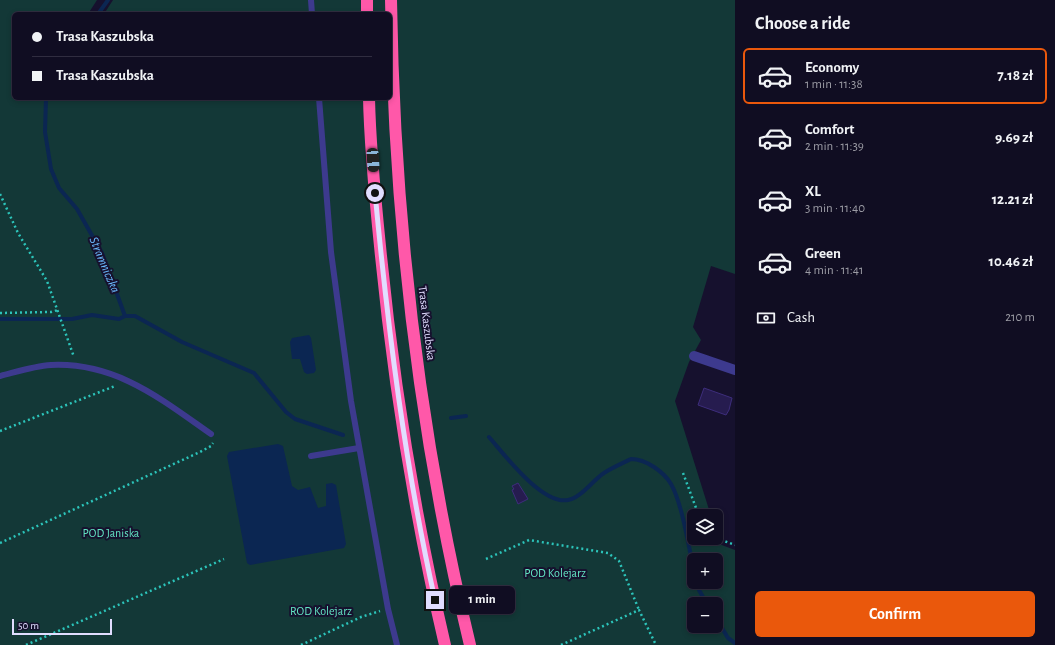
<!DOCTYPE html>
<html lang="en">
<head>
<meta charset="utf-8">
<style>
	body { margin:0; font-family:"Alegreya Sans",sans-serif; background:#19162a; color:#f1f3f6; height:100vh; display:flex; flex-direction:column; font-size:15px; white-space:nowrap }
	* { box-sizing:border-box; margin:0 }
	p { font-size:13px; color:#9c9ca5 }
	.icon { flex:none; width:22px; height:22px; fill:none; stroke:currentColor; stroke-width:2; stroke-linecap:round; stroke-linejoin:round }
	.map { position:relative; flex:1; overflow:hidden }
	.side { display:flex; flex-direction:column; background:#100d22; width:320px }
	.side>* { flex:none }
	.guide { position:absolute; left:12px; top:12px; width:380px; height:88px; border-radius:6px; box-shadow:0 2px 6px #0003,0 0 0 1px #302d40; display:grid; align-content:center; height:88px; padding:0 20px; background:#100d22 }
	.fabs { position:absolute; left:687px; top:509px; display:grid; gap:8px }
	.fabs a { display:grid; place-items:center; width:36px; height:36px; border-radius:6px; background:#100d22; box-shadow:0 2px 6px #0003,0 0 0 1px #302d40; font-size:20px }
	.scale { position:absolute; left:12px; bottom:10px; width:100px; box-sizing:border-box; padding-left:4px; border:2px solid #e1ddff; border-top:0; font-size:11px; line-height:14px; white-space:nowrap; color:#e1ddff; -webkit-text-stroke:3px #16112e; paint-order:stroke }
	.end { position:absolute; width:18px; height:18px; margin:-9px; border:5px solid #e1ddff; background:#111; box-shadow:0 0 0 2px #111 }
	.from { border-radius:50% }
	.bubble { position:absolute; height:28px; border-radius:6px; background:#100d22; box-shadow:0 2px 6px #0003,0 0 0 1px #302d40; font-size:13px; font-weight:700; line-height:28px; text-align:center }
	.car { position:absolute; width:12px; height:24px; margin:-12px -6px; border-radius:5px; box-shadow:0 0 3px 1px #0007; background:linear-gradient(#222 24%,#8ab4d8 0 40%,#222 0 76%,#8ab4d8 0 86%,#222 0) }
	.guide b { display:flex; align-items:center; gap:14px; height:38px; font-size:15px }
	.guide b+b { border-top:1px solid #302d40 }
	.guide i { width:10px; height:10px; background:#f1f3f6 }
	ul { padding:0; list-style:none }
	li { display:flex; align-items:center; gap:12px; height:56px; margin:0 8px 6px; padding:0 12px; border:2px solid transparent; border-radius:6px }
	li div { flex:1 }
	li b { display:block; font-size:15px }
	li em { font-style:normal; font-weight:700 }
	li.selected { border-color:#ea580c }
	li>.icon { width:36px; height:36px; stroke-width:1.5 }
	h2 { padding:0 20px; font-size:18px; line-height:48px }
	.pay { display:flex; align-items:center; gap:10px; height:44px; padding:0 20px; font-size:15px }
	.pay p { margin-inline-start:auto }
	.cta { display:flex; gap:8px; margin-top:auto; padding:8px 20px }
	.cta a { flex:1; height:46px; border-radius:6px; background:#ea580c; color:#fff; font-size:16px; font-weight:700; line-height:46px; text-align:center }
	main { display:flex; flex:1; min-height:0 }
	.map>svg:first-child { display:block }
	.green { fill:#133837; fill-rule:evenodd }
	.water { fill:#0b2652 }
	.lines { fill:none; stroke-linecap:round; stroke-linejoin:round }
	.stream { stroke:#0b2652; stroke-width:4 }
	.building { fill:#261c4f; stroke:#3d2d7c }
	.path { stroke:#2cc4ba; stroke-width:2.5; stroke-dasharray:2 3; stroke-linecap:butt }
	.service { stroke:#3d3a8e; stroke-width:6 }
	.minor { stroke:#3d3a8e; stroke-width:10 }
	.motorway { stroke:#ff58a9; stroke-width:12 }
	.route { stroke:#e1ddff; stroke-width:5 }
	.labels { text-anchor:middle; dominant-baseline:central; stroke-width:4; stroke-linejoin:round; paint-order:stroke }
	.street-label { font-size:12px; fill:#e1ddff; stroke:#16112e }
	.park-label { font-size:12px; fill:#63e6c4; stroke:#16112e }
	.water-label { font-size:13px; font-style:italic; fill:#6bbbff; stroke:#16112e }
</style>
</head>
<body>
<main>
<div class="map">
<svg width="735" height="645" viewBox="0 0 735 645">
	<rect width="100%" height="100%" fill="#16112e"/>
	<path class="green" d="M0,0H97L88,14H14V98H390V14H104L113,0H735V274L711,266L693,327L701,340L689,362L675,401L711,516H694V538H712L711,541L735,550V645H0ZM694,560H716V582H694ZM694,604H716V626H694Z"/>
	<path class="water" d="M309,335L311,338L316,370L314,373L307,374L304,372L300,359H292L290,342L292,338Z
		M278,444L283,446L292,486L298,490L310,487L318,508L326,506V484L332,483L336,485L346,544L344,548L250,565L247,563L227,456L229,452Z"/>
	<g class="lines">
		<path class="stream" d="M98,14L108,0
			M46,98L45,132L51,169L59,188L77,209L102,253L125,316
			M0,319H72L92,315L119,319L125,316H135L182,342L254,373L286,412L295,419L343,435
			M451,418L466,416
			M489,437C504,454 542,505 568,500C581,498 593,480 604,473C613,467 623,463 631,459C646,459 664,472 671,484C682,503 689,548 694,571
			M697,582L699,590L707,604
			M716,618L728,638L735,643"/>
	</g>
	<path class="building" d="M704,388L732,398L729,410L726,415L698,405Z
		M518,483L528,499L518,504L512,490L514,489L512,486Z"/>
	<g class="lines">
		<path class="path" d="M0,194L18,233L47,281L74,357
			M0,313L51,312L58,310
			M0,431L115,386
			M683,473L699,516
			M716,538L735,545
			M0,543L200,452L211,446L213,443
			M486,559L529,540L608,553L619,561L639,610
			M26,645L224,559
			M301,645L361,617L380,611
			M561,645L639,610L656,645"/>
		<path class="service" d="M311,0L312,14
			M319,98L331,252L351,401L388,609L397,645
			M0,376C16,372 34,366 51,365C116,362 161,399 211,434
			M311,456L359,448"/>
		<path class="minor" d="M694,356L735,370"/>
		<path class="motorway" d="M367,0V14
			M391,0C394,217 419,434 470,645
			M369,98C370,147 375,197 380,246C393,380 414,513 445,645"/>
	</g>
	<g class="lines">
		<path class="route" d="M375,193C388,330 405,466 435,600"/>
	</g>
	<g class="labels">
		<g class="street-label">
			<text transform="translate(427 323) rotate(83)">Trasa Kaszubska</text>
		</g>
		<g class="park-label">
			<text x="111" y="533">POD Janiska</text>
			<text x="555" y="573">POD Kolejarz</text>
			<text x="321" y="611">ROD Kolejarz</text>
		</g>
		<g class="water-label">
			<text transform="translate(104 265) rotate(67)">Stramniczka</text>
		</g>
	</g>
</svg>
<div class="fabs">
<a><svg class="icon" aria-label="layers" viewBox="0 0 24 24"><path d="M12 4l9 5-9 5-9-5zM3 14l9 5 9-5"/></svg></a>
<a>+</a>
<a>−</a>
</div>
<div class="scale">50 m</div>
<i class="end from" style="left:375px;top:193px"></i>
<i class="end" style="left:435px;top:600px"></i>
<div class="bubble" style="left:449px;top:586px;width:66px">1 min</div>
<i class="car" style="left:373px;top:160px;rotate:176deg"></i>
<div class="guide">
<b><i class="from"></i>Trasa Kaszubska</b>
<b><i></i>Trasa Kaszubska</b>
</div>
</div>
<section class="side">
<h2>Choose a ride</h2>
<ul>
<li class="selected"><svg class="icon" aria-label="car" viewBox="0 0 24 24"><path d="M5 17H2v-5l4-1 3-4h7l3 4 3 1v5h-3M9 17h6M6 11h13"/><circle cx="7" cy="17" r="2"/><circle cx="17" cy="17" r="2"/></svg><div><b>Economy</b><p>1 min · 11:38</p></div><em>7.18 zł</em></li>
<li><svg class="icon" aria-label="car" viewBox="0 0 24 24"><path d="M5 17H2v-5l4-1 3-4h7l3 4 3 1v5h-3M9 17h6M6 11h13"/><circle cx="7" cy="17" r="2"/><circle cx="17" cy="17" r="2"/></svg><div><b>Comfort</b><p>2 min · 11:39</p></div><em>9.69 zł</em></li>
<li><svg class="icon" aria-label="car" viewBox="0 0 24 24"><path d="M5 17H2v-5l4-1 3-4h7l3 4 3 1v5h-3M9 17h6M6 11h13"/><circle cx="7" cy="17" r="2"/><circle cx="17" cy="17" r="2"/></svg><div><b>XL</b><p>3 min · 11:40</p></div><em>12.21 zł</em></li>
<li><svg class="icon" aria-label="car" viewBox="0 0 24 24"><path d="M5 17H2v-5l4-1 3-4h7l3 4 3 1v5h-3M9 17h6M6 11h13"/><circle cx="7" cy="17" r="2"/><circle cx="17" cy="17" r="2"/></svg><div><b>Green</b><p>4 min · 11:41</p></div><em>10.46 zł</em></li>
</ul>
<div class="pay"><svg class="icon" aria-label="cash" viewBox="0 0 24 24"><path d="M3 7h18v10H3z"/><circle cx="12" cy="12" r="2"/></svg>Cash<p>210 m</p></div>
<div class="cta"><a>Confirm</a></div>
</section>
</main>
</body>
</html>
